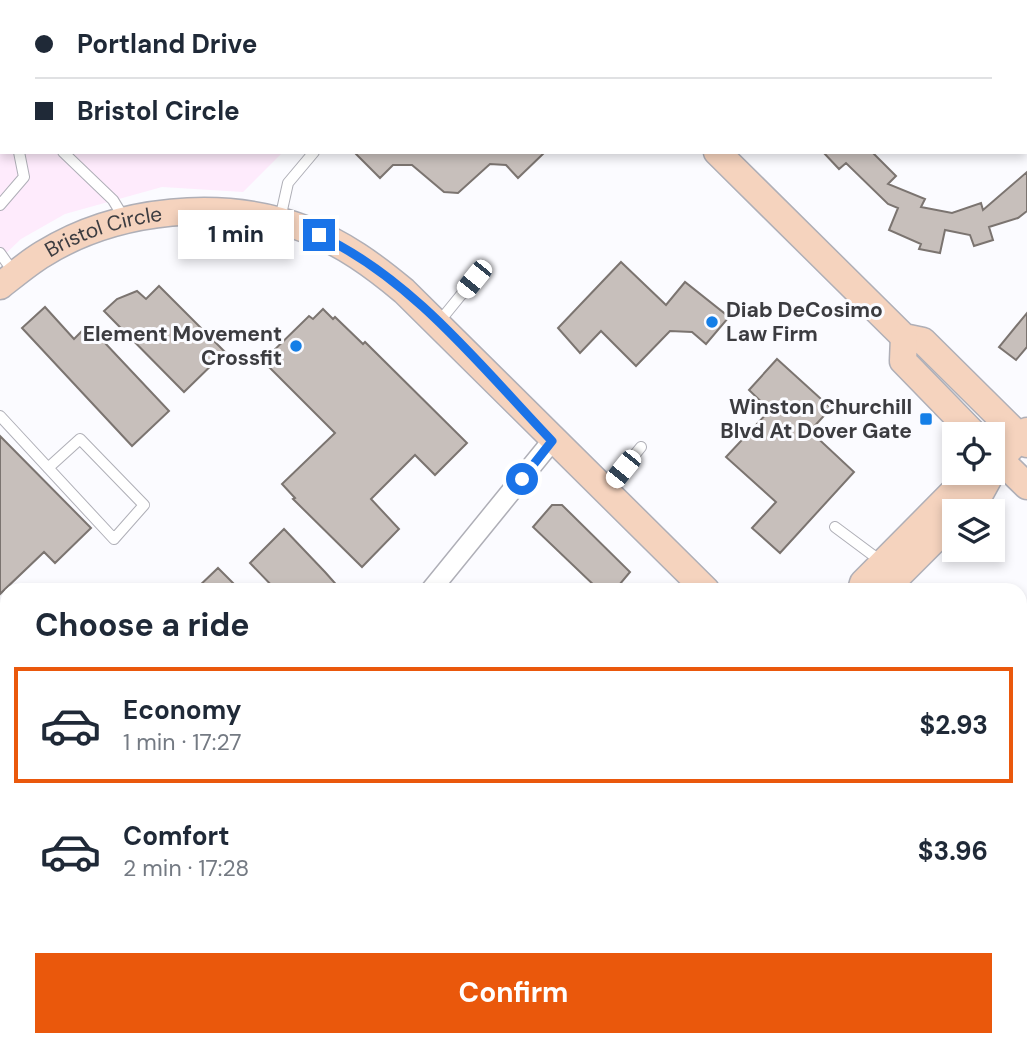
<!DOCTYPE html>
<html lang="en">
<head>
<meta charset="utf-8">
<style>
	body { margin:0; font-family:"DM Sans",sans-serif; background:#f2f2f3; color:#1f2937; height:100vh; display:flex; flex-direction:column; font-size:26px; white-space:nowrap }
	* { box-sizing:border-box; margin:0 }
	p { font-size:23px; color:#747a83 }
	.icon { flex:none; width:38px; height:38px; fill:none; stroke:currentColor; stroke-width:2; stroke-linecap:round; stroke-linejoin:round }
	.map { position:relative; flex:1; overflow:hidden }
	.panel { position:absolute; left:0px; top:583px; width:1027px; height:464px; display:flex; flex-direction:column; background:#fff; border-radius:21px 21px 0 0; box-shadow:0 4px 10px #0003 }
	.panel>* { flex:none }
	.top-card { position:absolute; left:0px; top:0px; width:1027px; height:154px; box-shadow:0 4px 10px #0003; display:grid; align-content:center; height:154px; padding:0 35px; background:#fff }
	.controls { position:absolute; left:942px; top:422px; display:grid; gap:14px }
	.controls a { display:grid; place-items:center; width:63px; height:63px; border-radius:0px; background:#fff; box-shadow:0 4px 10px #0003; font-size:35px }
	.end { position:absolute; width:32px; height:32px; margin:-16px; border:9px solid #1a73e8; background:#fff; box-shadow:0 0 0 4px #fff }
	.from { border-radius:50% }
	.bubble { position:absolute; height:49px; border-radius:0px; background:#fff; box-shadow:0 4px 10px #0003; font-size:23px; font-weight:700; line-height:49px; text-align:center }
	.car { position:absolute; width:21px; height:42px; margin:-21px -10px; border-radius:9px; box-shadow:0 0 5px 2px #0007; background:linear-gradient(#fff 24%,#345 0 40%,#fff 0 76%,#345 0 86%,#fff 0) }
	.top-card b { display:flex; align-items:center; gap:24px; height:66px; font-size:26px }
	.top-card b+b { border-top:2px solid #e0e1e3 }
	.top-card i { width:18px; height:18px; background:#1f2937 }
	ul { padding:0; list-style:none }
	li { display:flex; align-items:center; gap:21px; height:116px; margin:0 14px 10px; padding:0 21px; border:4px solid transparent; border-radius:0px }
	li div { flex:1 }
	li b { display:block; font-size:26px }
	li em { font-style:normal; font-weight:700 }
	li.current { border-color:#ea580c }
	li>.icon { width:63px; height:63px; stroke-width:1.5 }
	h2 { padding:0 35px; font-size:32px; line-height:84px }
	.cta { display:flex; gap:14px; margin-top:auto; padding:14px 35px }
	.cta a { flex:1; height:80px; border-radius:0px; background:#ea580c; color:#fff; font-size:28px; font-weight:700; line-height:80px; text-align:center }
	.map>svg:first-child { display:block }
	.commercial { fill:#feebfc }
	.green { fill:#d4dabf }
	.building { fill:#c7bfbb; stroke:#7b7470; stroke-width:2 }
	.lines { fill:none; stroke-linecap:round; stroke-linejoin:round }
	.lane-casing { stroke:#afafb7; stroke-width:12 }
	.street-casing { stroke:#afafb7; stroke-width:22 }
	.secondary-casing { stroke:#afafb7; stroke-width:29 }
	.lane { stroke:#fff; stroke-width:10 }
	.street { stroke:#fff; stroke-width:19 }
	.secondary { stroke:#f5d3be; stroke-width:26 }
	.route { stroke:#1a73e8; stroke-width:9 }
	.poi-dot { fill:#157fe7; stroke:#fbfbff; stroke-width:2.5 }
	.labels { text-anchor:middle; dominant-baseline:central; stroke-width:6; stroke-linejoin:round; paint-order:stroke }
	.street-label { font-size:21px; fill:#3c3c40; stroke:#fbfbff }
	.poi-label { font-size:21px; font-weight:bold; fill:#3c3c40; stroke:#fbfbff; text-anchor:end }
</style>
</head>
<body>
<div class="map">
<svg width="1027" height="1046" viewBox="0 0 1027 1046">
	<rect width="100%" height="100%" fill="#fbfbff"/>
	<path class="commercial" d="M0,0H435L2,2V152H283L243,192L162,187L65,214L21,239L0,259Z"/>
	<path class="green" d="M1027,667V941L1020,932V674Z"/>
	<path class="building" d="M354,152H545L518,178L506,165L490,164L458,193L444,192L412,165H393L380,178Z
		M823,152H872L896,176L888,184L925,199L921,207L952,213L981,203L983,210L1027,172V211L1018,218L989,227L993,240L974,246L970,235L945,230L940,253L919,249L921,244L889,230L898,208L888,204L846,163L839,169Z
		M621,262L666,305L685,282L729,317L706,344L692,332L670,331L636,366L601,331L580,353L558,328Z
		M159,286L225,352L184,392L104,311L117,299L137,291L146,299Z
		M45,307L74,339L88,325L169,411L132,446L22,328Z
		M323,309L333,319L335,317L363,344L365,342L467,443L435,475L415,455L371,499L399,529L362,567L293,499L295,498L282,484L335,433L263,361L309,316L313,319Z
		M1027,313V347L1016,360L999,347Z
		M777,359L831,408L810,431L854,472L780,553L752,528L776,502L726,457L770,410L749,390Z
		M0,436L91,528L55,563L44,552L0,594Z
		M552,505H562L630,572L615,590H599L533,527Z
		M284,529L325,572L341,590H276L250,563Z
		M218,568L240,590H195Z"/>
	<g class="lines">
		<g class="lane-casing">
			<path id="lane" d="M0,92L2,93
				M0,128L2,130
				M63,152L113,200L124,218
				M0,205L24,177L19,152
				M280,219L288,183L314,152
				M0,253L14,273
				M439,322L474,279
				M0,416L114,539L144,505L80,439L48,468
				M606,490L641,447
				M835,527L882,562"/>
		</g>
		<g class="street-casing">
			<path id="street" d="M797,0L798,2
				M1026,72L1027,70
				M431,590L552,441
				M75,1046L80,1040
				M740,1046L748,1040"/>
		</g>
		<g class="secondary-casing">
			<g id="secondary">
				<path d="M565,0L566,2"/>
				<path d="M717,152L904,337L923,341L1027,444"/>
				<path id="s1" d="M0,286C14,275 28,263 43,254C117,208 224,198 305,229C343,243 374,266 404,291L706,590"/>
				<path d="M904,337L903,361L974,434"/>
				<path d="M992,452L1027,486"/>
				<path d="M992,472L1000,459L1027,431"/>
				<path d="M963,511L981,492L992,472"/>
				<path d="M861,590L863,583L967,478L977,472"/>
				<path d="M884,590L954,520"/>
				<path d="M1020,978L1027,990"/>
			</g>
		</g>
		<use href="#lane" class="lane"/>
		<use href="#street" class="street"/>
		<use href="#secondary" class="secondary"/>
	</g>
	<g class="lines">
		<path class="route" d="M319,235C413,279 482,368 552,441L522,479"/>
	</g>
	<g class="poi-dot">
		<circle cx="712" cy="322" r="7"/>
		<circle cx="296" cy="346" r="7"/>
		<rect x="919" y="412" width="14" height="14" rx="3.5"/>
	</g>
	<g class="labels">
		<g class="street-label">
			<text stroke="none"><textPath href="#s1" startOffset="119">Bristol Circle</textPath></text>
		</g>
		<g class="poi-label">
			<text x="726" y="310" text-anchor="start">Diab DeCosimo<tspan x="726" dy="24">Law Firm</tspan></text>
			<text x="282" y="334">Element Movement<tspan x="282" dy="24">Crossfit</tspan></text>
			<text x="912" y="407">Winston Churchill<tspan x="912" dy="24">Blvd At Dover Gate</tspan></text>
		</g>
	</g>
</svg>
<div class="controls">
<a><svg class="icon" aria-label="locate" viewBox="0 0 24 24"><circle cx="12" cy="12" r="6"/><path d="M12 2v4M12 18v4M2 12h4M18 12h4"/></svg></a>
<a><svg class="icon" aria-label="layers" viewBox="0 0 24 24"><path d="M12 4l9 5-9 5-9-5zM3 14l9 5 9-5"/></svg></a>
</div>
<i class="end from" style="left:522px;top:479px"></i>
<i class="end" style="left:319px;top:235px"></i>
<div class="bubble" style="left:178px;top:210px;width:116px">1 min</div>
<i class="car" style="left:474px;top:279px;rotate:219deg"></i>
<i class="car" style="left:623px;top:469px;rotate:219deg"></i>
<div class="top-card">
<b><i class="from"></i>Portland Drive</b>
<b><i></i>Bristol Circle</b>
</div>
<section class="panel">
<h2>Choose a ride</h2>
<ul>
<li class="current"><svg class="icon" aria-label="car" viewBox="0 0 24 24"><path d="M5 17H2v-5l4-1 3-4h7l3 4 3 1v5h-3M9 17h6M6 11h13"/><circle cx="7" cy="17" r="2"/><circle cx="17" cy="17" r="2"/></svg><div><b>Economy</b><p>1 min · 17:27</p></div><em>$2.93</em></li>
<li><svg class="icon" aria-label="car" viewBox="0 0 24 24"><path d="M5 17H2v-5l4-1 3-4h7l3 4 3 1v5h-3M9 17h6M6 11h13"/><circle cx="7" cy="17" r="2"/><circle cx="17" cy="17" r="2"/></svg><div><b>Comfort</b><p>2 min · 17:28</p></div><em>$3.96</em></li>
</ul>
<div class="cta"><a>Confirm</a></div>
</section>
</div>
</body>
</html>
